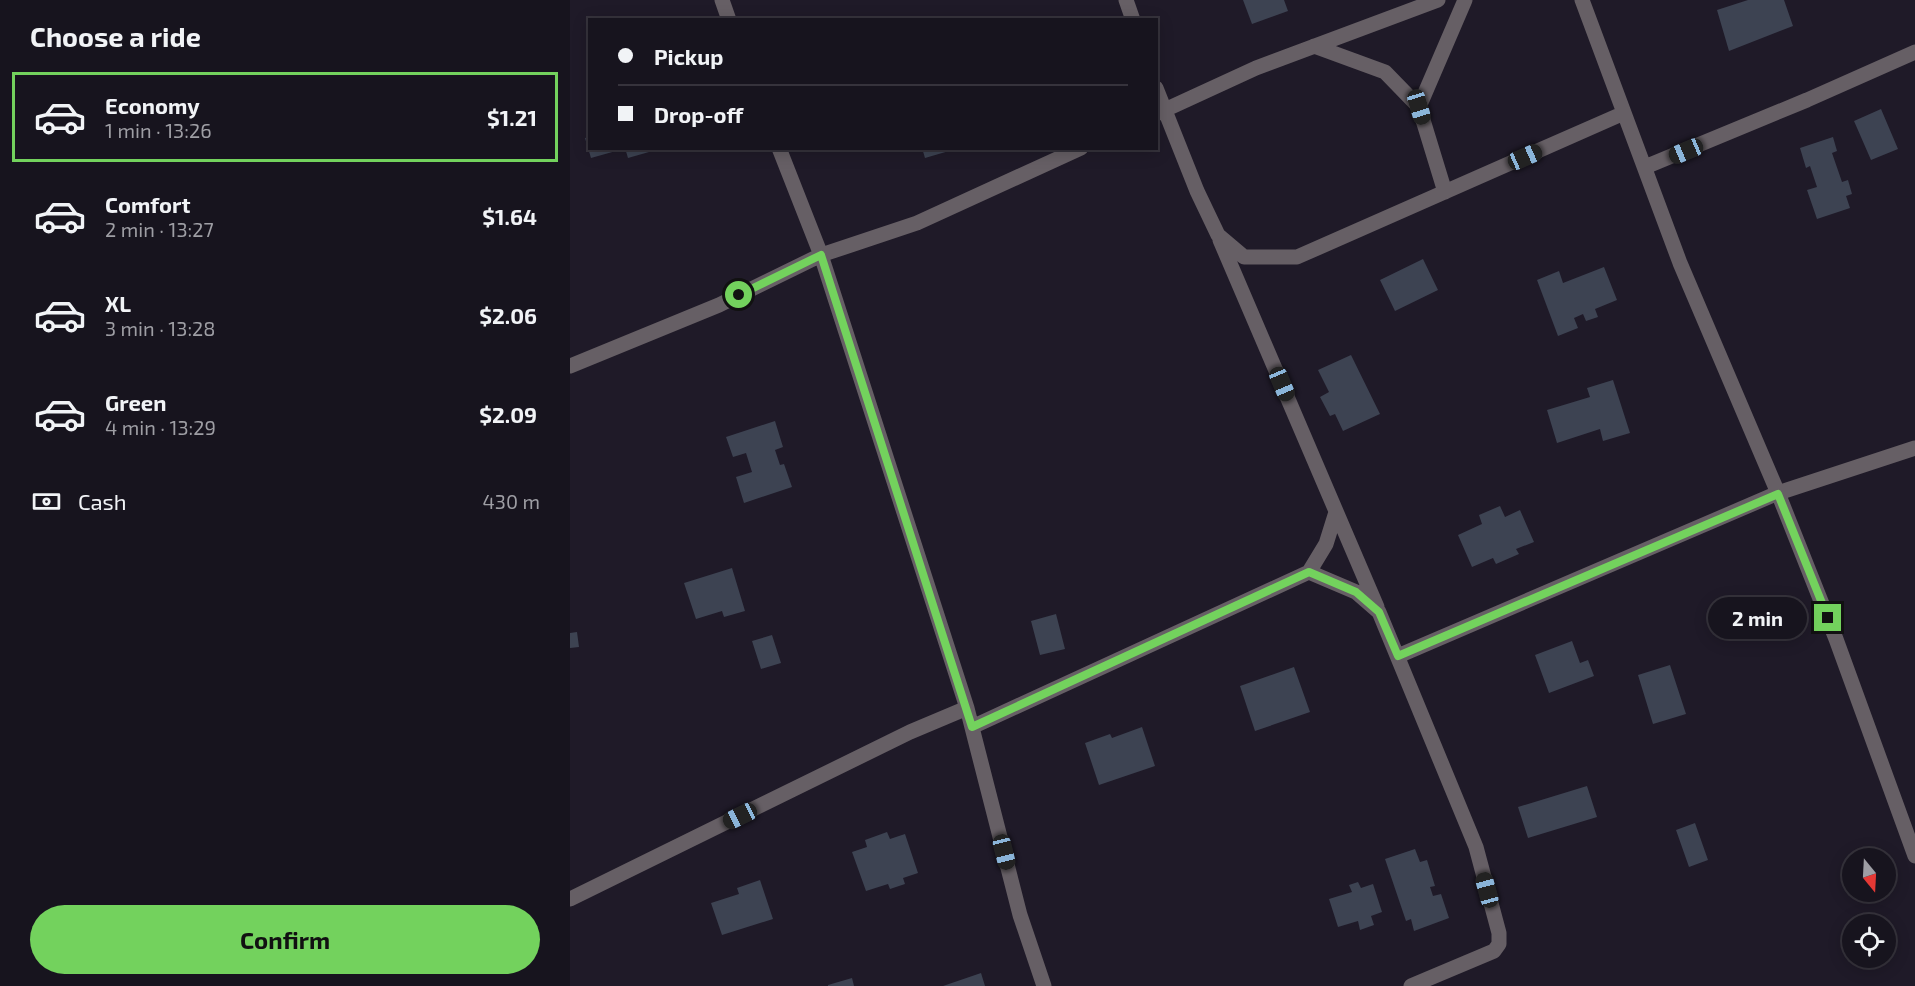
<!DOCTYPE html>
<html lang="en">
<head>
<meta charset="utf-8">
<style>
	body { margin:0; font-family:"Exo 2",sans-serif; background:#24212b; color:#f1f3f6; height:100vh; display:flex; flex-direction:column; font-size:22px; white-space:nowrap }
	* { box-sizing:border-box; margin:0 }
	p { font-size:20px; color:#9e9ea4 }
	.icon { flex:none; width:33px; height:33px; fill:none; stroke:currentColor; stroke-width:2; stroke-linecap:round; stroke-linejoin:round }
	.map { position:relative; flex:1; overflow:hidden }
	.sheet { display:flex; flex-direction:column; background:#17141e; width:570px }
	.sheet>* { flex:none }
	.banner { position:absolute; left:18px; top:18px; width:570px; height:132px; border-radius:0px; box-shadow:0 3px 15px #0003,0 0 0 2px #36333c; display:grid; align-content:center; height:132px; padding:0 30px; background:#17141e }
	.needle { width:39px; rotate:162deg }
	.tools { position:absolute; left:1272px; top:848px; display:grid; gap:12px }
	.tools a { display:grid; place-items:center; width:54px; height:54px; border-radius:50%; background:#17141e; box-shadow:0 3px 15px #0003,0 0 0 2px #36333c; font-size:30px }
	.end { position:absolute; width:27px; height:27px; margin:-14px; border:8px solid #73d25d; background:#111; box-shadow:0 0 0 3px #111 }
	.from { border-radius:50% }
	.bubble { position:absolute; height:42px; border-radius:21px; background:#17141e; box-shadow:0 3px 15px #0003,0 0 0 2px #36333c; font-size:20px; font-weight:700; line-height:42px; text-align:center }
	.car { position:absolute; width:18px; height:36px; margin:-18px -9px; border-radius:8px; box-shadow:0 0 4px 2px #0007; background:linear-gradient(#222 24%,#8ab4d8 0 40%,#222 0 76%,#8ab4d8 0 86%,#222 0) }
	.banner b { display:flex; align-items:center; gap:21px; height:57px; font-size:22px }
	.banner b+b { border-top:2px solid #36333c }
	.banner i { width:15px; height:15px; background:#f1f3f6 }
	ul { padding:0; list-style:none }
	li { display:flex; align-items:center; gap:18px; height:90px; margin:0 12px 9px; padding:0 18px; border:3px solid transparent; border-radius:0px }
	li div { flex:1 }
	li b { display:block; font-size:22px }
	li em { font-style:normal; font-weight:700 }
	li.current { border-color:#73d25d }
	li>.icon { width:54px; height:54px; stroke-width:1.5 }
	h2 { padding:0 30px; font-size:27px; line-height:72px }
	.pay { display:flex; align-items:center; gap:15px; height:66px; padding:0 30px; font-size:22px }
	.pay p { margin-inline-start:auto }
	.button { display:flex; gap:12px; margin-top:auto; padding:12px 30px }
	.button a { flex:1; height:69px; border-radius:36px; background:#73d25d; color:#111; font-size:24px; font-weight:700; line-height:69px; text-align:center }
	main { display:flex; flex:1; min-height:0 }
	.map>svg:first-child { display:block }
	.building { fill:#3d4352 }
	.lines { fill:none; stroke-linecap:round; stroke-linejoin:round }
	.minor { stroke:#665f65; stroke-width:15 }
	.route { stroke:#73d25d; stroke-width:8 }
</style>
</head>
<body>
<main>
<section class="sheet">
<h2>Choose a ride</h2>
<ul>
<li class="current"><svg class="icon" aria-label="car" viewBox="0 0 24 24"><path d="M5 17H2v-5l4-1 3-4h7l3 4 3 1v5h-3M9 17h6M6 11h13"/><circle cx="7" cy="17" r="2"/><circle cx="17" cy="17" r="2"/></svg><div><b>Economy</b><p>1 min · 13:26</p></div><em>$1.21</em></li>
<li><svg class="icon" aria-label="car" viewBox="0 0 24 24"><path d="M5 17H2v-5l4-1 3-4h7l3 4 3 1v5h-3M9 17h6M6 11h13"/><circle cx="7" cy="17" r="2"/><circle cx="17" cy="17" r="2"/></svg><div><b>Comfort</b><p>2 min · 13:27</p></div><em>$1.64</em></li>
<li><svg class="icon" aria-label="car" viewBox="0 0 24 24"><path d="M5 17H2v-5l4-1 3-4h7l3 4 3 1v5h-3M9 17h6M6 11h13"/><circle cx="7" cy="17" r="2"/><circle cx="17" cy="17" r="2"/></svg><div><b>XL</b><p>3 min · 13:28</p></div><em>$2.06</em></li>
<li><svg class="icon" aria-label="car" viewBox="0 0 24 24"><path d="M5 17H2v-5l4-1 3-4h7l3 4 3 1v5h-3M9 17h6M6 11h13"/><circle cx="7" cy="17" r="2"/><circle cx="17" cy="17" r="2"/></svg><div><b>Green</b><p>4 min · 13:29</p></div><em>$2.09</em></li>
</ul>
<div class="pay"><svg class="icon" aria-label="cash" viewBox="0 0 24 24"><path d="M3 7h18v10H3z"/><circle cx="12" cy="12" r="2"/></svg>Cash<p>430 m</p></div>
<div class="button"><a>Confirm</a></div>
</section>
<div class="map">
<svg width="1345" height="986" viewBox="0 0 1345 986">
	<rect width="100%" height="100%" fill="#1f1a28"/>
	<path class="building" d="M673,0H714L718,11L682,24Z
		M1178,0H1214L1223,26L1159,51L1147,10Z
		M1311,109L1328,149L1301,160L1284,121Z
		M20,137V148L53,149L21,158L15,138Z
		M1263,137L1267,151L1262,153L1272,182L1278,180L1282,194L1276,196L1280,208L1247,219L1237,190L1247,187L1240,166L1236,168L1230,148Z
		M55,148H78L79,152L58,158Z
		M352,148H378L379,151L355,158Z
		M853,259L868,290L825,311L810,280Z
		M1034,267L1047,300L1025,309L1028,317L1016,321L1013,314L1004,318L1008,328L988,336L967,280L989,271L993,283Z
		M781,355L810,414L773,431L765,414L760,416L750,397L759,392L748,370Z
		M1043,380L1060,433L1033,441L1030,429L987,443L977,410L1020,397L1017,388Z
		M205,421L213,447L205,450L210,465L214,464L222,487L174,503L166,477L182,472L176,453L163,457L156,437Z
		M930,506L935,517L950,510L964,542L946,549L949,554L926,564L923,558L902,567L888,535L912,524L909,515Z
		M162,568L175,611L154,617L152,611L126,619L114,583Z
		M486,614L495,649L470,655L461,621Z
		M7,632L9,647L0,648V633Z
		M202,635L211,663L191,669L182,641Z
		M1002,641L1010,663L1018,660L1024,676L979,693L965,655Z
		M1100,665L1116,714L1083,724L1068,675Z
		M724,667L740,712L685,731L670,686Z
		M572,727L585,766L529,785L515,743L540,734L542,738Z
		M1017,786L1027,817L958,838L948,807Z
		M1125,823L1138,860L1119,867L1106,830Z
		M317,832L320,839L335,834L348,873L333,878L335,884L320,889L318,884L296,891L282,852L297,847L295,840Z
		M845,849L850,862L857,860L865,886L860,887L863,896L871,894L879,918L844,931L841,919L836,921L815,859Z
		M190,880L203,919L152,935L141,903L169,894L167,888Z
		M788,882L791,888L803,884L812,912L801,916L804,925L790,930L788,921L768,927L759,899L782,892L779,885Z
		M411,973L415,986H373Z
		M282,978L284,986H258V985Z"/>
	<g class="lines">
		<path class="minor" d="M152,0L159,20
			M556,0L563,20
			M1012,0L1110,263L1208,493L1266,639L1345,856
			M744,46L815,72L849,107
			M586,88L627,191L648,235L674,257H727L1054,113
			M586,114L686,68L868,0
			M209,148L251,255L397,708L450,915L474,986
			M1075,167L1237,100L1345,52
			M875,192L849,107L895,0
			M650,240L807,607
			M0,366L149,305L251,255L347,223L511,148
			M739,572L756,544L766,512
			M828,656L1208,493L1345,448
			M402,727L739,572L786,592L809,612L906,847L929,933V944L924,951L841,986
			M0,899L340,732L397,708"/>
	</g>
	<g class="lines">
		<path class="route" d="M169,295L251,255L402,727L739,572L786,592L809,612L828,656L1208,494L1258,618"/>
	</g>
</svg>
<div class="tools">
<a><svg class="needle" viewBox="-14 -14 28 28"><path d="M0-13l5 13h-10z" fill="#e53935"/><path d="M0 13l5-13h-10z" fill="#9e9ea4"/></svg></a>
<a><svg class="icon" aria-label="locate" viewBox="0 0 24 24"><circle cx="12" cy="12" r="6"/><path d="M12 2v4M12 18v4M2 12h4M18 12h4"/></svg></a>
</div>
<i class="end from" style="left:169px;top:295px"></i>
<i class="end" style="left:1258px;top:618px"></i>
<div class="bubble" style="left:1138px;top:597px;width:99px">2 min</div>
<i class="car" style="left:849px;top:107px;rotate:163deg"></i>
<i class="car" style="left:1116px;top:151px;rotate:247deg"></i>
<i class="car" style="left:955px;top:157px;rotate:66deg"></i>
<i class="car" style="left:712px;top:384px;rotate:157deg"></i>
<i class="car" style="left:170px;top:816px;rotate:244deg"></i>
<i class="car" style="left:434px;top:852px;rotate:166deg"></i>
<i class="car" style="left:917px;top:890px;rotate:345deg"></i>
<div class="banner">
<b><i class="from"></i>Pickup</b>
<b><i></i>Drop-off</b>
</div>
</div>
</main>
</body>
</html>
